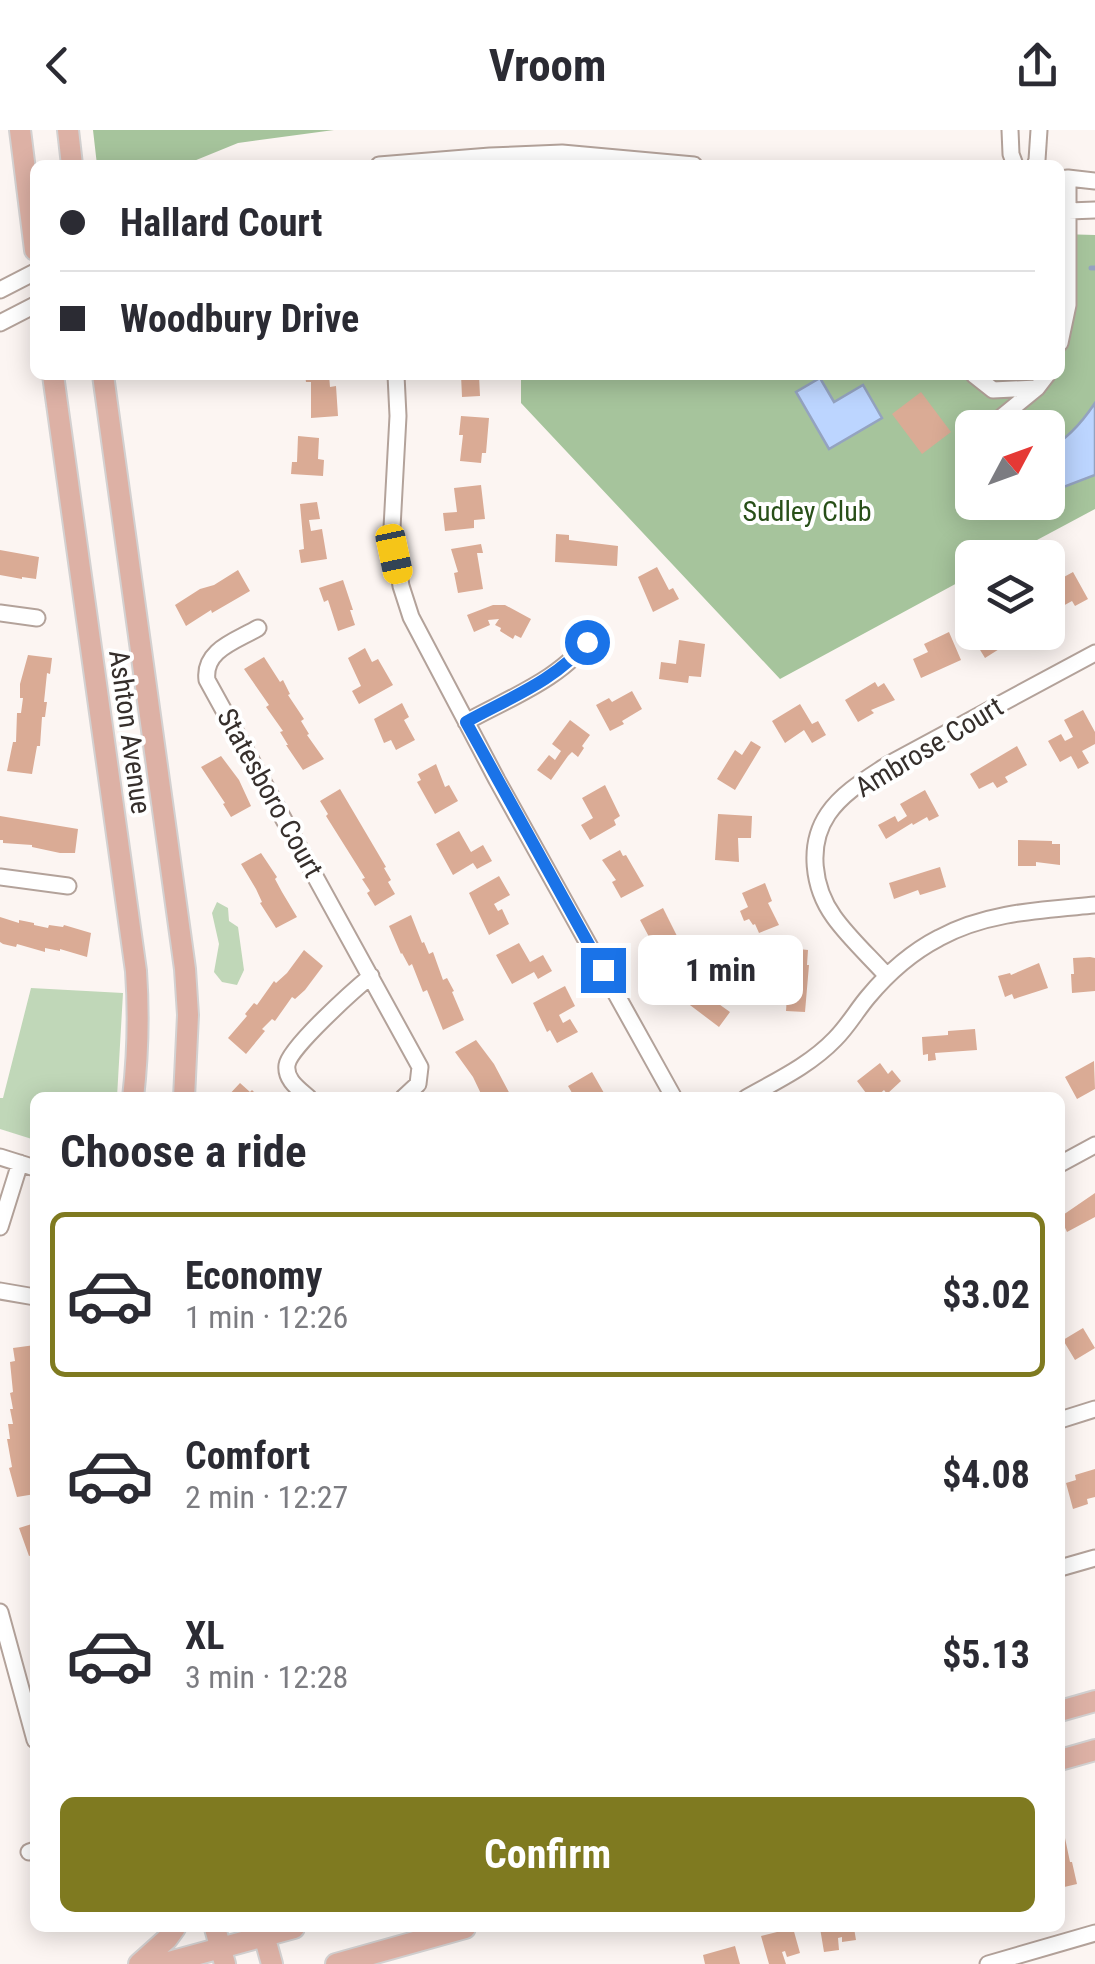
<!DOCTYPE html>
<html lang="en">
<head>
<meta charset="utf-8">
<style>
	body { margin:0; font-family:"Roboto Condensed",sans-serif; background:#f7f7f7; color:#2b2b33; height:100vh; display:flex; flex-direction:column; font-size:38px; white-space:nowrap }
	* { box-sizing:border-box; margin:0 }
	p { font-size:32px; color:#7c7c81 }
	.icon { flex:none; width:55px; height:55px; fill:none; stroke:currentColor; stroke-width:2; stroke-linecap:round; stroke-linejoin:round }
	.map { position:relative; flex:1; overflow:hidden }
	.sheet { position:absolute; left:30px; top:962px; width:1035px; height:840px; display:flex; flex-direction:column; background:#fff; border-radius:15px; box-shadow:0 5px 25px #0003 }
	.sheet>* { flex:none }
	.hud { position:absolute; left:30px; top:30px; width:1035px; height:220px; border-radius:15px; box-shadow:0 5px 25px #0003; display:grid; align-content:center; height:220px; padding:0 30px; background:#fff }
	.needle { width:65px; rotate:49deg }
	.tools { position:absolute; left:955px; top:280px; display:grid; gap:20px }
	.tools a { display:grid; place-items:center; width:110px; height:110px; border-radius:15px; background:#fff; box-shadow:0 5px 25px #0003; font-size:50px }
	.end { position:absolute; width:45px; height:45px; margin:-22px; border:12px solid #1a73e8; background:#fff; box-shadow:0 0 0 5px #fff }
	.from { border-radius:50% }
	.bubble { position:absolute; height:70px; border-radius:15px; background:#fff; box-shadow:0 5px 25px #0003; font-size:32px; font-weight:700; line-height:70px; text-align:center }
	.car { position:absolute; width:30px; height:60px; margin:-30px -15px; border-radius:12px; box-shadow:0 0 8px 2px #0007; background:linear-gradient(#f5c518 24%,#345 0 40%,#f5c518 0 76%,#345 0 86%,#f5c518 0) }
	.hud b { display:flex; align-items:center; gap:35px; height:95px; font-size:38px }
	.hud b+b { border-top:2px solid #e1e1e2 }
	.hud i { width:25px; height:25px; background:#2b2b33 }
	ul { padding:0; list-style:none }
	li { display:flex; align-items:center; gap:30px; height:165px; margin:0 20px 15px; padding:0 10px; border:5px solid transparent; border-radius:15px }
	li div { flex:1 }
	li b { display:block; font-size:38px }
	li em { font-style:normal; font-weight:700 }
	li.active { border-color:#7f7a20 }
	li>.icon { width:90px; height:90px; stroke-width:1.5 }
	h2 { padding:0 30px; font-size:45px; line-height:120px }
	.button { display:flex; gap:20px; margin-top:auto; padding:20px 30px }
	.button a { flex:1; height:115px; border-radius:15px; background:#7f7a20; color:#fff; font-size:40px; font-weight:700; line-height:115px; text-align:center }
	header { display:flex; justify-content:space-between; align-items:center; height:130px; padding:0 30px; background:#fff; font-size:45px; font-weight:700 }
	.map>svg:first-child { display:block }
	.green { fill:#c0d7b8 }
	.forest { fill:#a6c49c; fill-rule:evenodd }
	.water { fill:#bcd5ff; stroke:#94a3c0; stroke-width:2.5 }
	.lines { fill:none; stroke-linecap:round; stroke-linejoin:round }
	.stream { stroke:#94a3c0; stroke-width:5 }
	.building { fill:#daab95 }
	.minor-casing { stroke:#b3a29a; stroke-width:19 }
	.major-casing { stroke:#d3d1d1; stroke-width:24 }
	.minor { stroke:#fff; stroke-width:15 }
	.major { stroke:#ddb1a5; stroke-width:20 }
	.route { stroke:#1a73e8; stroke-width:12 }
	.labels { text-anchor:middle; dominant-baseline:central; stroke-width:8; stroke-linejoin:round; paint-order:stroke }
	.park-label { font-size:28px; fill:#284f18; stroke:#fff }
	.street-label { font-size:28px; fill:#362f2c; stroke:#fff }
</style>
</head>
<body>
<header><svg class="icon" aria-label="back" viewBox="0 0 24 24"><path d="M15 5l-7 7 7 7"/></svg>Vroom<svg class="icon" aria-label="share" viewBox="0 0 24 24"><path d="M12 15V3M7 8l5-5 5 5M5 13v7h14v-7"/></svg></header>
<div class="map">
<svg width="1095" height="1834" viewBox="0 0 1095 1834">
	<rect width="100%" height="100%" fill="#fcf5f2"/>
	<path class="green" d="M217,772L228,778L229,791L238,797L244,840L237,855L222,852L214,842L219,814L212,783Z
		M31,858L123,863L117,967L35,968V1010L0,999V968H3Z"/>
	<path class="forest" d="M93,0H334L238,13L184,35H97Z
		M1060,104L1095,105V379L1005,427L972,428V445L780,549L521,273V245H1060ZM972,298H1048V372H972Z"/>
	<path class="water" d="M820,248L834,272L863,255L882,288L829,319L796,262Z
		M1095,273V345L1048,363V319C1068,309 1083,291 1095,273Z"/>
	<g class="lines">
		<path class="stream" d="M1091,138H1095"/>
	</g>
	<path class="building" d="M305,245H329L330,257L336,256L338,286L311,288V252H306Z
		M461,245H479L480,266L462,267Z
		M921,262L951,302L922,324L892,284Z
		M461,286L489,288L486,323H482L481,333L460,331L463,305H459Z
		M298,306L319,308L318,329L324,330L323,346L291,344L292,332H297Z
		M481,355L485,389L474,390V398L445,401L443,383L457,382L454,358Z
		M317,372L320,389L309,390L311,401L322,399L327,429L301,433L299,420L304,419L300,374Z
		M556,404L569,405V410L618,416L617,436L555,432Z
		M481,414L483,423H477L483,459L458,463L454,443L458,442L451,419Z
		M0,420L39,427L36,449L22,447V449L0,445Z
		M657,437L669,460L673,458L679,469L653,482L638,447Z
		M238,440L250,461L212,483L211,480L186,496L175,475L200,459L214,455Z
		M1073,442L1088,469L1075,476L1072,471L1052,482L1048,474V461L1064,452L1062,448Z
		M343,450L353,480H350L355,495L338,501L328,470L324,472L319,458Z
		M493,475H505L531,489L521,508L515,505L513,509L500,501L501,498L495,495L499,489L488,490L490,495L474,502L467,485Z
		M972,493V502H996L1004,516L985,528L966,497Z
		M949,502L961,530L921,548L913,529L928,522L924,514Z
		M679,510L705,514L701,547L689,546L688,553L659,549L661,532L676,534Z
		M365,518L372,532L378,529L393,555L359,574L352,561L361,556L348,528Z
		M28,525L52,528L50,544L47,543L44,572H47L45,587H42L40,616H37L32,644L7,641L13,612H16L17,583H21L23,568H20V554Z
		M264,527L280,552L283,550L290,564L288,565L304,589L301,591L309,604L307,605L324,629L303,640L286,615H288L280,602L283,601L266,577L269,575L244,539Z
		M875,552L878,557L884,553L895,570L871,580L874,583L858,592L845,570Z
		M632,561L642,579L622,591L624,594L610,601L596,575L609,568L612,572Z
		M402,573L409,587L404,590L415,610L396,620L391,610L384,613L374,589Z
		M800,574L812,594L818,591L826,605L812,613L804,600L785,613L772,591Z
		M1083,580L1095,602V614L1082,621L1089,633L1078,639L1071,626L1060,632L1048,611L1061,604L1065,611L1073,607L1064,590Z
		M570,590L590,605L582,616L584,618L578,627L572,622L568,626L551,650L537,640L549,625L555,630L561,621L552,614Z
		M751,611L761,617L735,660L717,649L735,620L742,625Z
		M1017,616L1027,635L1005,647L1008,652L997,658L993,652L979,659L970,644Z
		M221,626L239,650L251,676L231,687L223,674L225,673L201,637Z
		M436,634L445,657L449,655L458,671L435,684L417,652L421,650L418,644Z
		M605,655L620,686L614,690L616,695L590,710L581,695L593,688L582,668Z
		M340,659L386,737L384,738L391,750L388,752L395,764L375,776L367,763L370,761L362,749L365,748L326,686L328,684L320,671Z
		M925,660L939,686L929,691L927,687L913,695L912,693L886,709L878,695L895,686L898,692L907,686L900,674Z
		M718,684L752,686L751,708H738L739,732L715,730Z
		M0,686L78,699L75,723H60L32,717V715L3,713V710H0Z
		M459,701L471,722L483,715L492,731L477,739L473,733L453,745L436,714Z
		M1018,710L1052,711V714H1060V735L1036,732V736H1018Z
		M620,720L623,726L626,725L644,756L621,768L612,752L616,750L602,730Z
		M261,723L277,747L275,749L282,762L297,787L276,798L260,773L262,772L256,759L241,734Z
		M940,737L946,757L920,765L918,760L894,769L889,753Z
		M499,746L510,765L494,774L498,781L502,779L509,794L489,805L469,763Z
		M765,753L772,771L768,773L779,795L759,803L755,794L753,795L749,789L744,791L740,781L748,777L742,763Z
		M663,778L678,808L666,814L673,827L658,835L650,821L655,818L640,790Z
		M411,785L422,813L424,812L429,824L433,822L443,850L447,848L454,861L452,862L464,890L443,900L427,860L423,862L412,834L409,836L402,823L401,824L389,796Z
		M0,787L19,793V790L34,793V795L48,798L49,795L63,797L64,795L91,803L87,827L60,819V821L45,818V822L17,814L16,817L3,814L0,812Z
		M519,813L530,832L543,825L552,841L538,849L534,842L512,854L496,825Z
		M789,818L808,820L807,835H809L805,882L786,881L787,866H785Z
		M304,820L323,836L305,860L295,869L292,867L275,891L272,889L262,899L265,901L246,924L228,908L247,886L245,884L254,873L257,875L274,851L276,853L287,843Z
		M1090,827L1095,828V861L1072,863L1071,844H1074L1073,828Z
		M1039,833L1048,858L1014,869L1012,864L1005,867L998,846L1010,843L1011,845Z
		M690,850L705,861L710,856L722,865L716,872L730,882L719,897L678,866Z
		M565,856L575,876L559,885L563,893L570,889L578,902L557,913L550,900L547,902L533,873Z
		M975,899L977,920L935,923L936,930L928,931V924L923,925L922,907L948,905V901Z
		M476,910L494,934L512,968H483L473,947L455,922Z
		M1094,931L1095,959L1077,969L1065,947Z
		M880,933L888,944L892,940L901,951L887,964L884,960L875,968H860L866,963L857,951Z
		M592,942L604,963L595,968H575L568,956Z
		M240,953L250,962L252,960L260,968H226Z
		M1095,1063V1087L1067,1102L1060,1087Z
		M1083,1198L1095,1218L1075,1230L1063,1210Z
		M35,1215V1290L32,1291L34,1305H31L35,1322V1364L17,1367L9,1338L12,1337L7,1309H10L8,1294H13L10,1279H13L10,1263L13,1262L10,1232L15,1231L13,1218Z
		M1095,1339V1367L1087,1369L1088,1374L1073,1379L1066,1353L1076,1350L1075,1345Z
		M35,1393V1424L29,1426L19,1398Z
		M1065,1708L1070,1732H1072L1077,1754L1060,1758V1710Z
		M793,1798L800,1823L787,1827L785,1821L782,1822L786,1834H769L761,1806Z
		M820,1798H854L856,1810L842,1812V1807L838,1808L839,1820L824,1822Z
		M735,1816L740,1834H705L703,1825Z"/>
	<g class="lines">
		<g class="minor-casing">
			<path id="minor" d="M1010,0L1011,24L1015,35
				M379,35L490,26L562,23L694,35
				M1035,35L1037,30L1039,0
				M1060,49L1068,48L1095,51
				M1064,78L1069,81L1095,80
				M0,160L35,142
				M0,193L35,175
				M1060,213L1068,175V48
				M396,245L398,286L392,398L401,456L411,487L497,650L674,968
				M974,245L993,260L1037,258
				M988,298L1037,258L1047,245
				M965,316L972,310
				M0,483L37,488
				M258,498C236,511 203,520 207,550L420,937L418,954L403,968
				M466,592C507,569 566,547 591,506
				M0,747L68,756
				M887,846C870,827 849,808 834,787C813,758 807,715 828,684C843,662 868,648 889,634L1095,523
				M309,968C299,959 285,950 287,935C289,918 355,859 371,846
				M746,968C778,950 810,935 835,909C848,896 857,880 868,867C888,843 912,822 939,808C986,782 1042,780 1095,775
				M0,1027L35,1038
				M1060,1034L1095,1015
				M0,1097L20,1033
				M0,1161L35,1167
				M1060,1290L1095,1279
				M1060,1438L1095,1428
				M0,1482L35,1610
				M29,1722L35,1720
				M988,1834L1095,1803"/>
		</g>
		<g class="major-casing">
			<path id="major" d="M20,0L35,120
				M68,0L72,35
				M53,245L136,841C139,884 138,925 133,968
				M103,245L185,839L188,885L184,968
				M1060,1581L1095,1571
				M1060,1630L1095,1620
				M215,1798L225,1834
				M262,1798L272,1834
				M139,1834L167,1809L175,1798
				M162,1834L294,1798
				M336,1834L465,1798"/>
		</g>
		<use href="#minor" class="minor"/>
		<use href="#major" class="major"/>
	</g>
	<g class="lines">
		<path class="route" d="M587,512C557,550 507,569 466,592L603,840"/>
	</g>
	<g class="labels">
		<g class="park-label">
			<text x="807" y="381">Sudley Club</text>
		</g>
		<g class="street-label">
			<text transform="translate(130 602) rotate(82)">Ashton Avenue</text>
			<text transform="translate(929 617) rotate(-31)">Ambrose Court</text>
			<text transform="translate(270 663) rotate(61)">Statesboro Court</text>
		</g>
	</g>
</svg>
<div class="tools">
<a><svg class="needle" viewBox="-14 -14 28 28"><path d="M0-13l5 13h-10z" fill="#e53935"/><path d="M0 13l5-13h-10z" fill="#7c7c81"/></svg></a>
<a><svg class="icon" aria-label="layers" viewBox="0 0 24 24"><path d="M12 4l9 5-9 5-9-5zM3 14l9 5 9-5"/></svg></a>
</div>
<i class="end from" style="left:587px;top:512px"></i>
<i class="end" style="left:603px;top:840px"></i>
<div class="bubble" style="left:638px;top:805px;width:165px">1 min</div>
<i class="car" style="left:394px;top:424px;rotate:168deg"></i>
<div class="hud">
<b><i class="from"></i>Hallard Court</b>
<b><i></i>Woodbury Drive</b>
</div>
<section class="sheet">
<h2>Choose a ride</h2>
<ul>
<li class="active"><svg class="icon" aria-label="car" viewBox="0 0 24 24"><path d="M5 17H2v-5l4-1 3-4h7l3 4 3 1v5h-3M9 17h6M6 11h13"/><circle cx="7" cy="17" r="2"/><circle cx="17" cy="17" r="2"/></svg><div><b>Economy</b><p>1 min · 12:26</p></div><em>$3.02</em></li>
<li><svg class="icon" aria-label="car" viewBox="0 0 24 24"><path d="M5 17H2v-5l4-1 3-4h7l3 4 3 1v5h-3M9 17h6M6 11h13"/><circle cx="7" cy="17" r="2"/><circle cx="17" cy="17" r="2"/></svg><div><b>Comfort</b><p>2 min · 12:27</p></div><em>$4.08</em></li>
<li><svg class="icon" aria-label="car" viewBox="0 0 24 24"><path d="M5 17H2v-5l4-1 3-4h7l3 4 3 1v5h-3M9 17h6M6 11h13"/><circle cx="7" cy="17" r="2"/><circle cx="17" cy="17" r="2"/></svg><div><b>XL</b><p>3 min · 12:28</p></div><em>$5.13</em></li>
</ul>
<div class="button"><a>Confirm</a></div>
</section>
</div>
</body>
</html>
